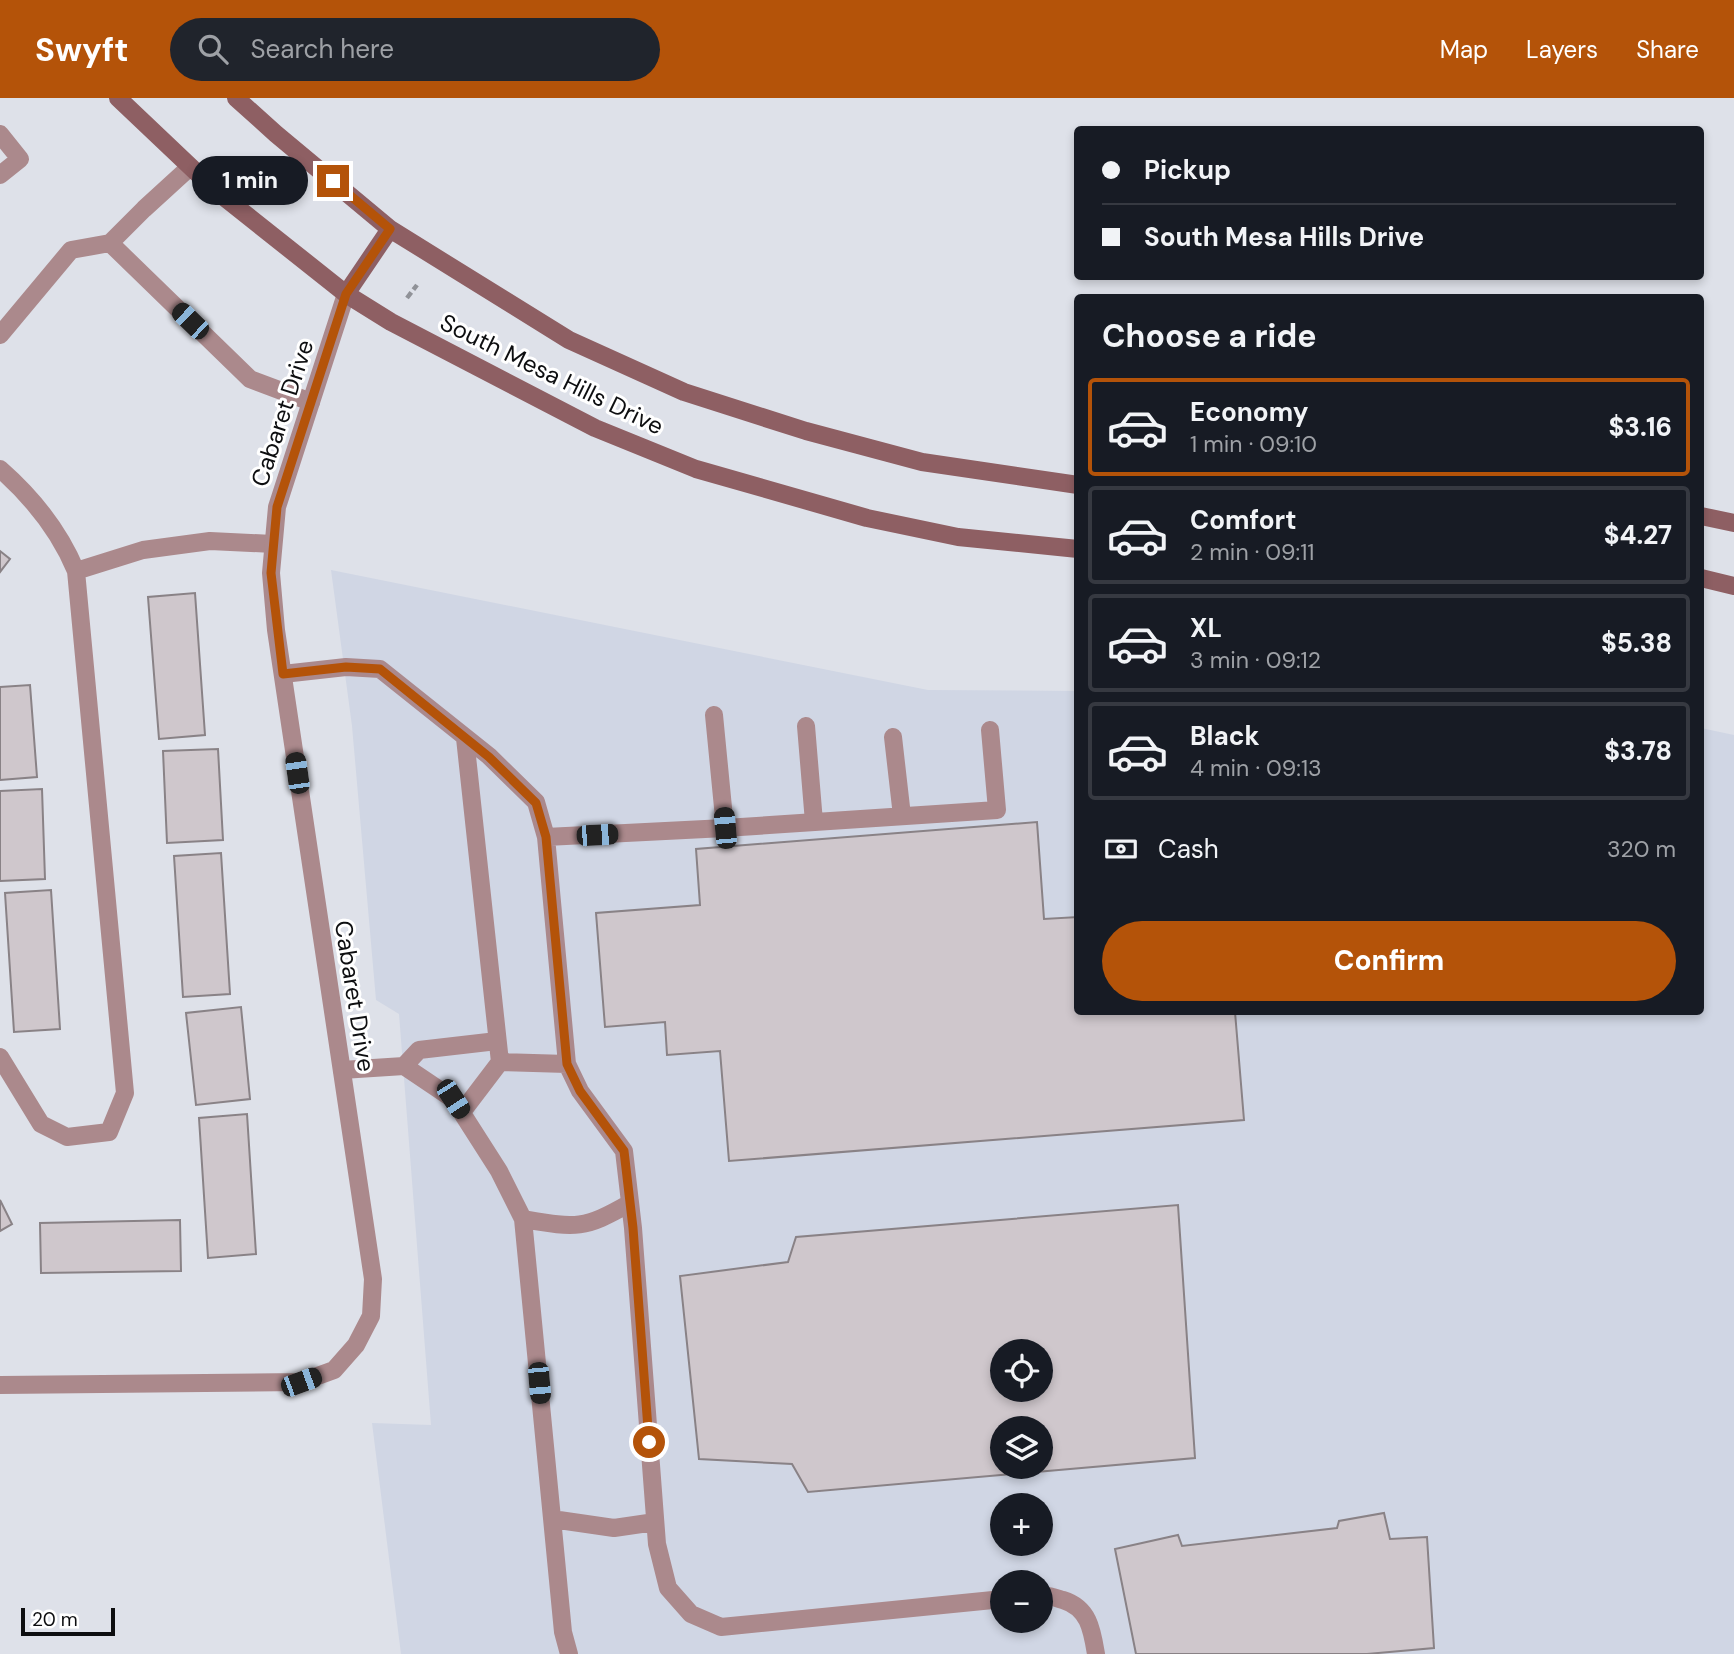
<!DOCTYPE html>
<html lang="en">
<head>
<meta charset="utf-8">
<style>
	body { margin:0; font-family:"DM Sans",sans-serif; background:#20242c; color:#f1f3f6; height:100vh; display:flex; flex-direction:column; font-size:26px; white-space:nowrap }
	* { box-sizing:border-box; margin:0 }
	p { font-size:23px; color:#9ea1a6 }
	.icon { flex:none; width:38px; height:38px; fill:none; stroke:currentColor; stroke-width:2; stroke-linecap:round; stroke-linejoin:round }
	.map { position:relative; flex:1; overflow:hidden }
	.sheet { position:absolute; left:1074px; top:196px; width:630px; height:721px; display:flex; flex-direction:column; background:#171b24; border-radius:7px; box-shadow:0 4px 10px #0003 }
	.sheet>* { flex:none }
	.guide { position:absolute; left:1074px; top:28px; width:630px; height:154px; border-radius:7px; box-shadow:0 4px 10px #0003; display:grid; align-content:center; height:154px; padding:0 28px; background:#171b24 }
	.tools { position:absolute; left:990px; top:1241px; display:grid; gap:14px }
	.tools a { display:grid; place-items:center; width:63px; height:63px; border-radius:50%; background:#171b24; box-shadow:0 4px 10px #0003; font-size:35px }
	.scale { position:absolute; left:21px; bottom:18px; width:94px; box-sizing:border-box; padding-left:7px; border:4px solid #0d0e10; border-top:0; font-size:19px; line-height:24px; white-space:nowrap; color:#0d0e10; -webkit-text-stroke:5px #fff; paint-order:stroke }
	.end { position:absolute; width:32px; height:32px; margin:-16px; border:9px solid #b45309; background:#fff; box-shadow:0 0 0 4px #fff }
	.from { border-radius:50% }
	.bubble { position:absolute; height:49px; border-radius:24px; background:#171b24; box-shadow:0 4px 10px #0003; font-size:23px; font-weight:800; line-height:49px; text-align:center }
	.car { position:absolute; width:21px; height:42px; margin:-21px -10px; border-radius:9px; box-shadow:0 0 5px 2px #0007; background:linear-gradient(#222 24%,#8ab4d8 0 40%,#222 0 76%,#8ab4d8 0 86%,#222 0) }
	.guide b { display:flex; align-items:center; gap:24px; height:66px; font-size:26px }
	.guide b+b { border-top:2px solid #363941 }
	.guide i { width:18px; height:18px; background:#f1f3f6 }
	ul { padding:0; list-style:none }
	li { display:flex; align-items:center; gap:21px; height:98px; margin:0 14px 10px; padding:0 14px; border:4px solid #363941; border-radius:7px }
	li div { flex:1 }
	li b { display:block; font-size:26px }
	li em { font-style:normal; font-weight:800 }
	li.on { border-color:#b45309 }
	li>.icon { width:63px; height:63px; stroke-width:1.5 }
	h2 { padding:0 28px; font-size:32px; line-height:84px }
	.pay { display:flex; align-items:center; gap:18px; height:77px; padding:0 28px; font-size:26px }
	.pay p { margin-inline-start:auto }
	.primary-button { display:flex; gap:14px; margin-top:auto; padding:14px 28px }
	.primary-button a { flex:1; height:80px; border-radius:42px; background:#b45309; color:#fff; font-size:28px; font-weight:800; line-height:80px; text-align:center }
	header { display:flex; align-items:center; gap:42px; box-sizing:border-box; height:98px; padding:0 35px; background:#b45309; color:#fff }
	header strong { font-size:33px }
	nav { display:flex; gap:38px; margin-inline-start:auto; font-size:24px }
	.search { width:490px; height:63px; background:#20242c; display:flex; align-items:center; gap:18px; box-sizing:border-box; padding:0 24px; border-radius:38px; color:#9ea1a6; font-size:26px }
	.map>svg:first-child { display:block }
	.built { fill:#d0d6e4; fill-rule:evenodd }
	.building { fill:#cfc7cc; stroke:#898286; stroke-width:2; fill-rule:evenodd }
	.lines { fill:none; stroke-linecap:round; stroke-linejoin:round }
	.path { stroke:#909298; stroke-width:4.5; stroke-dasharray:7 3.5; stroke-linecap:butt }
	.lane { stroke:#ab898c; stroke-width:18 }
	.street { stroke:#ab898c; stroke-width:18 }
	.secondary { stroke:#8e5f63; stroke-width:18 }
	.route { stroke:#b45309; stroke-width:9 }
	.labels { text-anchor:middle; dominant-baseline:central; stroke-width:6; stroke-linejoin:round; paint-order:stroke }
	.street-label { font-size:24px; fill:#0d0e10; stroke:#fff }
</style>
</head>
<body>
<header>
<strong>Swyft</strong>
<div class="search"><svg class="icon" aria-label="search" viewBox="0 0 24 24"><circle cx="10" cy="10" r="6"/><path d="M15 15l6 6"/></svg>Search here</div>
<nav><a>Map</a><a>Layers</a><a>Share</a></nav>
</header>
<div class="map">
<svg width="1734" height="1556" viewBox="0 0 1734 1556">
	<rect width="100%" height="100%" fill="#dee1e9"/>
	<path class="built" d="M331,472L928,592L1078,593V914H1701V630L1734,637V1556H401L372,1325L431,1327L399,916L376,902L352,628ZM1003,1253H1041V1292H1003ZM1003,1330H1041V1368H1003ZM1003,1407H1041V1446H1003ZM1003,1484H1041V1522H1003Z"/>
	<path class="building" d="M0,453L10,461L0,474Z
		M195,495L205,637L159,641L148,499Z
		M30,587L37,679L0,682V589Z
		M218,651L223,742L167,745L163,653Z
		M42,691L45,781L0,783V693Z
		M1037,724L1044,821L1078,819V914H1235L1244,1022L729,1063L720,953L667,957L665,924L605,929L596,815L700,807L696,751Z
		M221,755L230,896L183,899L174,758Z
		M51,792L60,931L14,934L5,795Z
		M241,909L250,1001L196,1007L186,915Z
		M247,1016L256,1156L208,1160L199,1020Z
		M0,1102L12,1126L0,1133Z
		M1178,1107L1195,1360L808,1394L792,1366L699,1361L680,1178L788,1164L796,1139ZM1003,1253H1041V1292H1003ZM1003,1330H1041V1368H1003Z
		M180,1122L181,1173L41,1175L40,1125Z
		M1384,1415L1390,1441L1427,1439L1434,1550L1367,1556H1136L1115,1451L1178,1437L1182,1448L1337,1430L1339,1423Z"/>
	<g class="lines">
		<path class="path" d="M407,200L417,187"/>
		<path class="lane" d="M0,36L20,61L0,77
			M110,145L250,281L311,304
			M0,237L71,152L110,145L144,111L190,69
			M0,371C33,400 59,432 76,473L125,995L109,1034L67,1039L41,1026L0,959
			M76,473L143,452L210,443L273,446
			M283,576L346,569L380,571L489,658L536,704L546,739L725,730L997,712L990,632
			M714,617L725,730
			M806,628L814,724
			M893,639L902,718
			M465,640L500,964L567,966
			M546,739L567,966L580,993L624,1053L633,1130L657,1446L668,1490L691,1516L721,1529L1003,1501
			M404,968L419,952L497,943
			M342,972L404,968L453,1001L499,1073L523,1121L563,1534L569,1556
			M462,1014L500,964
			M523,1121C576,1130 583,1132 630,1105
			M552,1421L614,1430L655,1424
			M1041,1498C1049,1497 1056,1500 1063,1502C1089,1510 1092,1532 1096,1556"/>
		<path class="street" d="M0,1287L301,1284L334,1272L356,1247L371,1218L373,1181L276,532L271,475L277,409L346,196"/>
		<path class="secondary" d="M118,0L215,92L346,196L391,224L595,330L696,371L867,420L958,439L1078,451
			M236,0L276,36L390,131L569,242L684,294L806,333L922,364L1078,387
			M346,196L390,131
			M1701,418L1734,425
			M1701,480L1734,488"/>
	</g>
	<g class="lines">
		<path class="route" d="M333,83L390,131L346,196L277,409L271,475L283,576L346,569L380,571L489,659L536,705L546,739L567,966L580,993L624,1053L633,1130L649,1344"/>
	</g>
	<g class="labels">
		<g class="street-label">
			<text transform="translate(552 276) rotate(26)">South Mesa Hills Drive</text>
			<text transform="translate(282 315) rotate(-72)">Cabaret Drive</text>
			<text transform="translate(355 898) rotate(81)">Cabaret Drive</text>
		</g>
	</g>
</svg>
<div class="tools">
<a><svg class="icon" aria-label="locate" viewBox="0 0 24 24"><circle cx="12" cy="12" r="6"/><path d="M12 2v4M12 18v4M2 12h4M18 12h4"/></svg></a>
<a><svg class="icon" aria-label="layers" viewBox="0 0 24 24"><path d="M12 4l9 5-9 5-9-5zM3 14l9 5 9-5"/></svg></a>
<a>+</a>
<a>−</a>
</div>
<div class="scale">20 m</div>
<i class="end from" style="left:649px;top:1344px"></i>
<i class="end" style="left:333px;top:83px"></i>
<div class="bubble" style="left:192px;top:58px;width:116px">1 min</div>
<i class="car" style="left:190px;top:223px;rotate:314deg"></i>
<i class="car" style="left:297px;top:675px;rotate:352deg"></i>
<i class="car" style="left:725px;top:730px;rotate:355deg"></i>
<i class="car" style="left:597px;top:737px;rotate:87deg"></i>
<i class="car" style="left:453px;top:1001px;rotate:147deg"></i>
<i class="car" style="left:301px;top:1284px;rotate:70deg"></i>
<i class="car" style="left:539px;top:1285px;rotate:175deg"></i>
<div class="guide">
<b><i class="from"></i>Pickup</b>
<b><i></i>South Mesa Hills Drive</b>
</div>
<section class="sheet">
<h2>Choose a ride</h2>
<ul>
<li class="on"><svg class="icon" aria-label="car" viewBox="0 0 24 24"><path d="M5 17H2v-5l4-1 3-4h7l3 4 3 1v5h-3M9 17h6M6 11h13"/><circle cx="7" cy="17" r="2"/><circle cx="17" cy="17" r="2"/></svg><div><b>Economy</b><p>1 min · 09:10</p></div><em>$3.16</em></li>
<li><svg class="icon" aria-label="car" viewBox="0 0 24 24"><path d="M5 17H2v-5l4-1 3-4h7l3 4 3 1v5h-3M9 17h6M6 11h13"/><circle cx="7" cy="17" r="2"/><circle cx="17" cy="17" r="2"/></svg><div><b>Comfort</b><p>2 min · 09:11</p></div><em>$4.27</em></li>
<li><svg class="icon" aria-label="car" viewBox="0 0 24 24"><path d="M5 17H2v-5l4-1 3-4h7l3 4 3 1v5h-3M9 17h6M6 11h13"/><circle cx="7" cy="17" r="2"/><circle cx="17" cy="17" r="2"/></svg><div><b>XL</b><p>3 min · 09:12</p></div><em>$5.38</em></li>
<li><svg class="icon" aria-label="car" viewBox="0 0 24 24"><path d="M5 17H2v-5l4-1 3-4h7l3 4 3 1v5h-3M9 17h6M6 11h13"/><circle cx="7" cy="17" r="2"/><circle cx="17" cy="17" r="2"/></svg><div><b>Black</b><p>4 min · 09:13</p></div><em>$3.78</em></li>
</ul>
<div class="pay"><svg class="icon" aria-label="cash" viewBox="0 0 24 24"><path d="M3 7h18v10H3z"/><circle cx="12" cy="12" r="2"/></svg>Cash<p>320 m</p></div>
<div class="primary-button"><a>Confirm</a></div>
</section>
</div>
</body>
</html>
